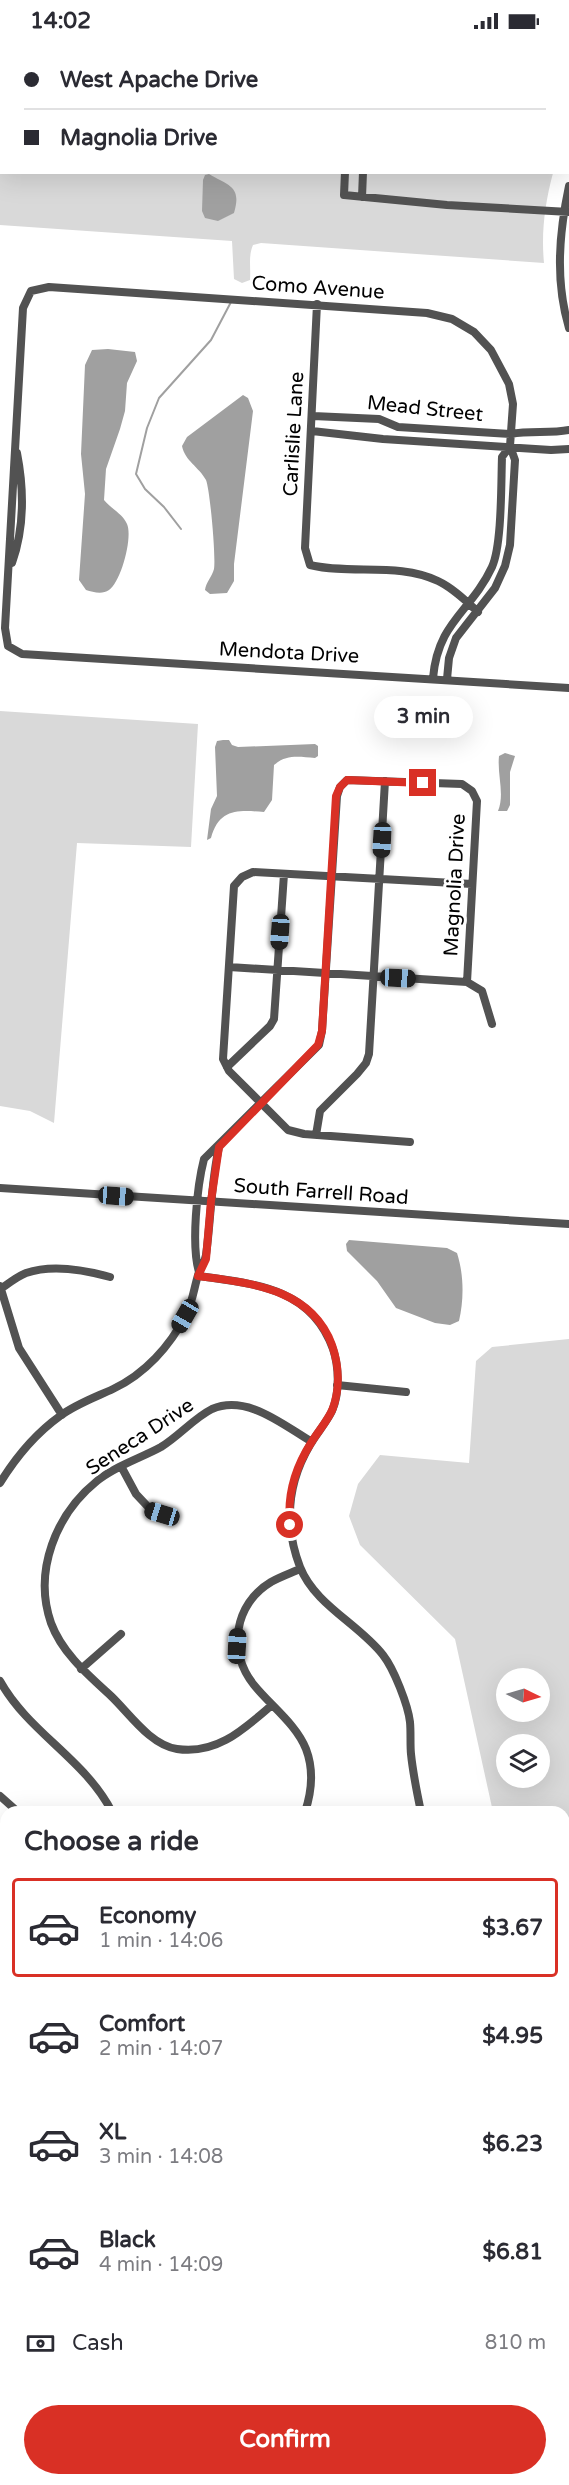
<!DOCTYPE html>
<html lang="en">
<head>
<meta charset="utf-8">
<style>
	body { margin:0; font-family:"Varela Round",sans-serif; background:#f2f2f3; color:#2b2b33; height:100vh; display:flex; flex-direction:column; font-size:22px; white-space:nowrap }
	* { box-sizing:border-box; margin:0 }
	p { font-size:20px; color:#7c7c81 }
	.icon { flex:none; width:33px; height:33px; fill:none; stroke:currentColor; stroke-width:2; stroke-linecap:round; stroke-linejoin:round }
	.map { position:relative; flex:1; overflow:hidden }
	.side { position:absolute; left:0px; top:1764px; width:570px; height:680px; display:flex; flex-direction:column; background:#fff; border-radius:18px 18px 0 0; box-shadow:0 6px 24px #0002 }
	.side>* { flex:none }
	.top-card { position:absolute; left:0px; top:0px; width:570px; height:132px; box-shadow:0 6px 24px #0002; display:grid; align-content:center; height:132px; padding:0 24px; background:#fff }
	.needle { width:39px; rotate:95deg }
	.tools { position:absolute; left:496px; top:1626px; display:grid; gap:12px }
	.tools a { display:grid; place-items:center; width:54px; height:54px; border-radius:50%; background:#fff; box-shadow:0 6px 24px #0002; font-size:30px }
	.end { position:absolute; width:27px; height:27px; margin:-14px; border:8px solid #d93025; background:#fff; box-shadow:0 0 0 3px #fff }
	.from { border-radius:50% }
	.bubble { position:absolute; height:42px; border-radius:21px; background:#fff; box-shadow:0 6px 24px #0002; font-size:20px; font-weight:700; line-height:42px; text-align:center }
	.car { position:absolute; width:18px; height:36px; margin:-18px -9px; border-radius:8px; box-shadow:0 0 4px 2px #0007; background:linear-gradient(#222 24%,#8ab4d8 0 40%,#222 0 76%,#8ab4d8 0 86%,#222 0) }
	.top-card b { display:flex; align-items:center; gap:21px; height:57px; font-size:22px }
	.top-card b+b { border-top:2px solid #e1e1e2 }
	.top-card i { width:15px; height:15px; background:#2b2b33 }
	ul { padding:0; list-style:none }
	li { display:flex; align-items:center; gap:18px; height:99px; margin:0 12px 9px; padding:0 12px; border:3px solid transparent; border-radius:6px }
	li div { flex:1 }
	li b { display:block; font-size:22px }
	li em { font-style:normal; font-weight:700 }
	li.current { border-color:#d93025 }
	li>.icon { width:54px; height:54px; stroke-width:1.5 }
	h2 { padding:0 24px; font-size:27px; line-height:72px }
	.pay { display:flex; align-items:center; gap:15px; height:66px; padding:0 24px; font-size:22px }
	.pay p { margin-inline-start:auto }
	.cta { display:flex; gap:12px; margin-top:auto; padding:12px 24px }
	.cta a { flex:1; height:69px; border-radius:36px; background:#d93025; color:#fff; font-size:24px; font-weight:700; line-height:69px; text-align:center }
	.status { display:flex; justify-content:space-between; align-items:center; height:42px; padding:0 30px; background:#fff; direction:ltr }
	.status svg { height:16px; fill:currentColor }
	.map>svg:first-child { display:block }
	.green { fill:#d9d9d9; fill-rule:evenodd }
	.water { fill:#a0a0a0 }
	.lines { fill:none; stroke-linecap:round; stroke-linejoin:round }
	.stream { stroke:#a0a0a0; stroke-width:2 }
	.minor { stroke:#525252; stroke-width:8 }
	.route { stroke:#d93025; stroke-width:8 }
	.labels { text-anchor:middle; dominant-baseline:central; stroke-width:6; stroke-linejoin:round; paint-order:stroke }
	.street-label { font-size:20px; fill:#000; stroke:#fff }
</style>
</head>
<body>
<div class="status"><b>14:02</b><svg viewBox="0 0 49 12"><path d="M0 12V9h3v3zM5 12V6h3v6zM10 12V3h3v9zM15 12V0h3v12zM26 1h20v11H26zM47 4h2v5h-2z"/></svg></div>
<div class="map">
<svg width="569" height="2443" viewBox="0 0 569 2443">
	<rect width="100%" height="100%" fill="#fff"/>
	<path class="green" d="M0,0H569V88L568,2H2V130L553,131C545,161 541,190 544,221L261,201L253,203C248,215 251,225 250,238L242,241L234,237L232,199L0,183Z
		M0,669L198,682L191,805L77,801L54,1081L30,1069L0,1064Z
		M569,1297V2374L564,2384V1770H493L455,1597L360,1503L349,1474L358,1442L380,1413L469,1421L476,1319L492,1305ZM507,1636H540V1670H507ZM507,1702H540V1736H507Z
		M0,2196H6V2398L0,2397Z
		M130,2438H535L532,2443H130Z"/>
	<path class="water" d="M209,132C229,144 242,144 234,171L218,179L205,176L202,169L203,138L205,133Z
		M108,307L135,310L137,319L127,341L125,369L120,387L106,427L104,458C110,466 123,472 127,482C133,495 121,540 109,548C102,553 93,550 86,548L79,538L85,452L81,412L85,323L92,308Z
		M243,353L248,356L253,369L234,522V539L227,551L210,552L205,548C206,540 212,535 214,527C216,515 210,448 206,438C199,425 185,419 182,404L187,395Z
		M223,698H229L232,703L238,705L315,702L318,704V714L315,716C299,715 287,712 274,723L272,758L264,770C239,768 219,766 211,796L207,798L211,767L217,754L215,705L217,699Z
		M505,711L515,714L510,730V763L507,769H498C505,752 497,733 499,714Z
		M349,1198L447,1206L457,1211C464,1233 464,1257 459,1279L450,1283L435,1281L396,1266L377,1239L347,1209L346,1202Z"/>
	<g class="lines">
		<path class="stream" d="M181,487L164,465L145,447L136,432L147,386L159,356L211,298L231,260"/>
		<path class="minor" d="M364,2L365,0
			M345,130L344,153L447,163L569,170
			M569,144C559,191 555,239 569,286
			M362,155L363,130
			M317,262L305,506L310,523C351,533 399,520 438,539C453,546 466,559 478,570
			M313,374L379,377L398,385L511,392C530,388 550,392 569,388
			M312,389L383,397L551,408L569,407
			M12,521C24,487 24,447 17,411
			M433,636C438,579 471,570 492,525C502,503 501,442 502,415L510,404
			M447,637L449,616L456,596L495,546L505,524L510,503L515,418L510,404L513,362L509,342L491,308L474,290L452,277L427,271L49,245L31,249L23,266L5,586L8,604L22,612L569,646
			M229,925L467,940L482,949L492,982
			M227,1025L270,984L274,977L284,832
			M316,1093L320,1069L357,1032L366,1021L369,1012L385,739
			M410,1100L304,1092L288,1088L229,1029L223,1017L234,844L242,835L253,830L472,842
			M0,1146L569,1182
			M199,1230C191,1204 197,1144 204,1117L319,1003L322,989L337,754L340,745L347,738L462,742L472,749L477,759L467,940
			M199,1234C254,1242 311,1245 333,1307C339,1325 340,1350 332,1369C326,1381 317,1391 310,1403C287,1442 284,1483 300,1525C315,1563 359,1582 383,1613C394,1627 408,1663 410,1680C411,1691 410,1702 411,1712C413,1732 417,1751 421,1770
			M0,1244L19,1306L62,1373
			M2,1246C9,1241 18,1234 26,1231C52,1222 85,1228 110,1235
			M337,1343L406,1350
			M122,1426L136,1452L151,1468L174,1475
			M0,1441C16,1415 35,1392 60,1374C76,1362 96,1355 113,1347C145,1332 170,1304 186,1273C193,1259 194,1245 199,1230C201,1224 205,1220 206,1213C211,1177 211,1140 219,1105
			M300,1527C291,1531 280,1535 271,1540C234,1562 227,1610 254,1643C271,1664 296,1682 306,1707C314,1728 312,1749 305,1770
			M81,1627L121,1592
			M0,1639C29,1691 85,1717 112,1770
			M272,1663C244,1687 217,1713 177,1707C150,1703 129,1671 111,1654C88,1633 62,1611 51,1581C33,1529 56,1472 97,1439C115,1424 141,1416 161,1405C179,1394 194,1376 212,1367C247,1352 283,1383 312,1400
			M0,1754L18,1770
			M0,1917H6
			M0,2036L6,2040
			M0,2141H6"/>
	</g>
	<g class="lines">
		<path class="route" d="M290,1483C287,1454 295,1426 311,1401C318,1389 328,1379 333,1366C340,1346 339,1323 332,1303C311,1246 250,1241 198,1234L206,1217L211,1159L219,1105L318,1003L322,989L336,754L340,745L347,738L423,741"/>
	</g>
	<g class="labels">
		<g class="street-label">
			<text transform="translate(318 246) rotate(4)">Como Avenue</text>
			<text transform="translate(425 367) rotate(6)">Mead Street</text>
			<text transform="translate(294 392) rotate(-87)">Carlislie Lane</text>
			<text transform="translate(289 611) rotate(3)">Mendota Drive</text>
			<text transform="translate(455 843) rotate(-87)">Magnolia Drive</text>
			<text transform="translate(321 1150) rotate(4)">South Farrell Road</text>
			<text transform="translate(140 1395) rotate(-33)">Seneca Drive</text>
		</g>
	</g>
</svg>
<div class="tools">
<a><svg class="needle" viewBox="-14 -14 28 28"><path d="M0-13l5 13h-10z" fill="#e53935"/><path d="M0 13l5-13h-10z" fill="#7c7c81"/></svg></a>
<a><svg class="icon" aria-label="layers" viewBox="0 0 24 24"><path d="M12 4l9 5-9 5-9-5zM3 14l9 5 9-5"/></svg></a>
</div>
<i class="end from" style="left:290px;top:1483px"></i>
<i class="end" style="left:423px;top:741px"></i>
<div class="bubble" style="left:374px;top:654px;width:99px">3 min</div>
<i class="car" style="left:382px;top:798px;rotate:183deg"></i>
<i class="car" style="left:280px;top:890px;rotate:184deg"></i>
<i class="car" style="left:398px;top:936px;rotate:93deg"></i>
<i class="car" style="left:116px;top:1154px;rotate:94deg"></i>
<i class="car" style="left:185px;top:1274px;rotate:210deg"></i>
<i class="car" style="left:162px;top:1472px;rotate:287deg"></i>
<i class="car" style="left:237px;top:1604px;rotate:3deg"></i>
<div class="top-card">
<b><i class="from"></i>West Apache Drive</b>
<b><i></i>Magnolia Drive</b>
</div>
<section class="side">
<h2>Choose a ride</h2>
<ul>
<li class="current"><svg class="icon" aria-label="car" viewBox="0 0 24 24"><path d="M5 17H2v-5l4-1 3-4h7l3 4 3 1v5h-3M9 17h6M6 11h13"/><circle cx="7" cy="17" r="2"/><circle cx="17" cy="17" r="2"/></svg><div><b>Economy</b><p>1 min · 14:06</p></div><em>$3.67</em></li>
<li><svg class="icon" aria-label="car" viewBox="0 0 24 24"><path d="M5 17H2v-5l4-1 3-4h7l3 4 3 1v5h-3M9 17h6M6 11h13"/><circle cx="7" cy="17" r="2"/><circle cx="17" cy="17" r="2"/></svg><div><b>Comfort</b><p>2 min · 14:07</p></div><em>$4.95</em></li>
<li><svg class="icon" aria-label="car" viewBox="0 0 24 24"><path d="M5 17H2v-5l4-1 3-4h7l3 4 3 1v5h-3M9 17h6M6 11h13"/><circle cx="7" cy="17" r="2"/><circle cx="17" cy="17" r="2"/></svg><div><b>XL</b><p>3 min · 14:08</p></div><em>$6.23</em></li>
<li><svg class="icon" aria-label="car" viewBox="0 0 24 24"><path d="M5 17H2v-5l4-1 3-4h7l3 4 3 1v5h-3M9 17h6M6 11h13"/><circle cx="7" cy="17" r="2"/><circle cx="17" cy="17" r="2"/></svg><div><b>Black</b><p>4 min · 14:09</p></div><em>$6.81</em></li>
</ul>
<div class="pay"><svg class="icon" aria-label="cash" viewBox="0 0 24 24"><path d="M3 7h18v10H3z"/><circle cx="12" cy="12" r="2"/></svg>Cash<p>810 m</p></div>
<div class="cta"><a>Confirm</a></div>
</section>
</div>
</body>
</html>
